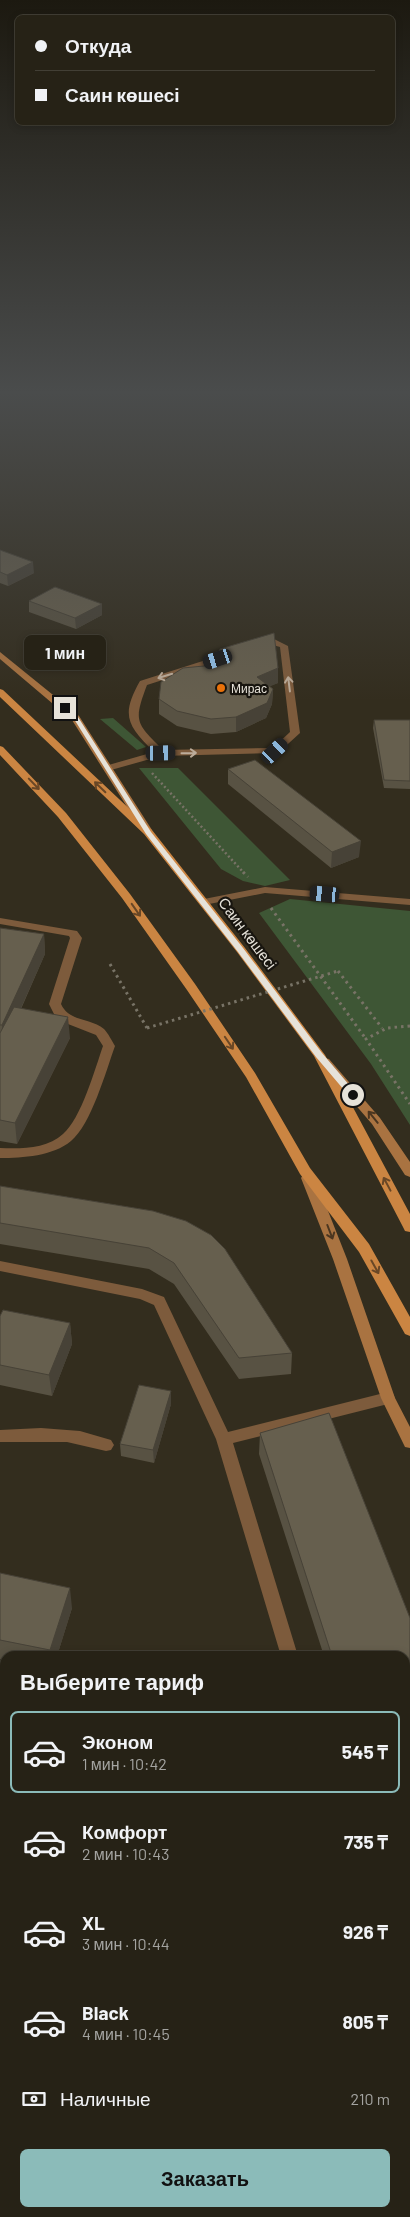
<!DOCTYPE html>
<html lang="ru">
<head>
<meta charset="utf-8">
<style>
	body { margin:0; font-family:Barlow,sans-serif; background:#2e2a1f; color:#f1f3f6; height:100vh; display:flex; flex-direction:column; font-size:19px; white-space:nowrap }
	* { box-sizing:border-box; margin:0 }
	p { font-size:16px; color:#a4a4a1 }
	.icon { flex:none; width:28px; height:28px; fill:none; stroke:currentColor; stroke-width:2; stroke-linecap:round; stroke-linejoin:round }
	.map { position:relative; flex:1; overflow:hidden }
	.side { position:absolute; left:0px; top:1651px; width:410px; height:566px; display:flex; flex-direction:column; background:#262216; border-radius:15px 15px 0 0; box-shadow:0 2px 8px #0003,0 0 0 1px #423f35 }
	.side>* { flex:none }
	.hud { position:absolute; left:15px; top:15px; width:380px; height:110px; border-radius:8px; box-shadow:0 2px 8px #0003,0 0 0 1px #423f35; display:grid; align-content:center; height:110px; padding:0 20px; background:#262216 }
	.end { position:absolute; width:22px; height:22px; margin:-11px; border:6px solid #e6e2d9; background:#111; box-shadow:0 0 0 2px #111 }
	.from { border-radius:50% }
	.bubble { position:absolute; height:35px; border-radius:8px; background:#262216; box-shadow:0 2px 8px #0003,0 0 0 1px #423f35; font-size:16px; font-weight:700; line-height:35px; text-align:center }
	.car { position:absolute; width:15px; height:30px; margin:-15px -8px; border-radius:6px; box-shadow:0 0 4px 1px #0007; background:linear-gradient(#222 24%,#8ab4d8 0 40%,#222 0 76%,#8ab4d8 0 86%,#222 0) }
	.hud b { display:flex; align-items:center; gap:18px; height:48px; font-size:19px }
	.hud b+b { border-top:1px solid #423f35 }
	.hud i { width:12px; height:12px; background:#f1f3f6 }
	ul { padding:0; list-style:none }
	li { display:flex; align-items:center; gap:15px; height:82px; margin:0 10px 8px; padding:0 10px; border:2px solid transparent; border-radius:8px }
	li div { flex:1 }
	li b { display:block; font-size:19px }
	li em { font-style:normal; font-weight:700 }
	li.on { border-color:#8bbbb9 }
	li>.icon { width:45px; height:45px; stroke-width:1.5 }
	h2 { padding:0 20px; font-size:22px; line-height:60px }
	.pay { display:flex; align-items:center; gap:12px; height:55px; padding:0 20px; font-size:19px }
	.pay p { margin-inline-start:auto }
	.cta { display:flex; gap:10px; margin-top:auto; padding:10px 20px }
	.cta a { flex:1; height:58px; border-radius:8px; background:#8bbbb9; color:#111; font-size:20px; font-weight:700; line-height:58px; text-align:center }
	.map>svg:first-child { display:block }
	.green { fill:#3e5635 }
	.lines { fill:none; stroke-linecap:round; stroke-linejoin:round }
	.path-far1 { stroke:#787366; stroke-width:2.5; stroke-dasharray:2 2.5; stroke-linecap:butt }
	.path { stroke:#787366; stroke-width:3; stroke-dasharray:2.5 4; stroke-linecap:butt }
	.lane { fill:#7d5b3c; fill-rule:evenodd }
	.secondary { fill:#a97341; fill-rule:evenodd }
	.primary { fill:#cb8542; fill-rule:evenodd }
	.path-bridge { stroke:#787366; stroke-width:3; stroke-dasharray:2.5 4; stroke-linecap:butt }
	.wall { fill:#585243 }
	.shaded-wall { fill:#474237 }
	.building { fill:#665f4e; stroke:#474237 }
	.oneway { stroke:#bcac9a }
	.oneway2 { stroke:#694726 }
	.oneway3 { stroke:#4b3620 }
	.route { fill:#e6e2d9 }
	.food-dot { fill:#e8710a; stroke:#18150f; stroke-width:2 }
	.labels { text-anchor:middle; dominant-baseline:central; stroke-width:4.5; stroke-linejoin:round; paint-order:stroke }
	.far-poi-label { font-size:12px; fill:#e6e2d9; stroke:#18150f; text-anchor:start }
	.street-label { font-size:15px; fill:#e6e2d9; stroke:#18150f }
</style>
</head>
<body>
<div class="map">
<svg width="410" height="2217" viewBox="0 0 410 2217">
	<rect width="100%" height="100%" fill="#332d1e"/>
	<path class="green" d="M113,718L146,747L137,750L100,719Z
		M139,768H178L290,880L265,886L243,881L221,869Z
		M290,899L410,911V1125L371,1064L259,913Z"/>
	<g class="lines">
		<path class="path-far1" d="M152,773L244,873"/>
		<path class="path" d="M243,872L248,877
			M271,908L366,1039
			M110,964L147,1028
			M338,971L382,1028
			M410,1026L387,1028L366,1039L410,1104"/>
		<path class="lane" d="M274,639L288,646L300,733L278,753L161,756L111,770H105V766L154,752C128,726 120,716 140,681L231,652L234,653V657L147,685C133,722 136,723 163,750L273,748L290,732L280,647L273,645L259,649L255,646Z
			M265,887L410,899V905L265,893L204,905L199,902L204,899Z
			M0,918L77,931L82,938L61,1004C69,1022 91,1018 104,1029C108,1033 112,1041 115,1046C106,1071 91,1125 71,1141C53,1156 23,1158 0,1158V1148C20,1149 47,1149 63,1134C81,1119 95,1069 103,1046L96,1035L68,1024L55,1016L49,1004L70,938L69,936L0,924Z
			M0,1261L142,1289L164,1297L228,1432L388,1392L393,1394L395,1398L393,1402L388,1404L233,1443L298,1656H281L216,1439L154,1305L140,1299L0,1271Z
			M41,1428L80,1431L111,1440L114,1445L111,1450L106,1451L67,1442H0V1430Z
			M0,1686L5,1687V1703L0,1702Z
			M0,1999L5,2000V2020L0,2019Z
			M405,2199L410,2201V2217H397L395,2212H405Z
			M59,2212H85L83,2217H57Z"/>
		<path class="secondary" d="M0,652L79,716L152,830L151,832H143L72,720L0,659Z
			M325,1058L329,1059L380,1118L410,1162V1177L405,1175L372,1124L321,1065L319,1062L321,1059Z
			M308,1173L313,1175L315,1178L347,1259L395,1398L410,1427V1448L405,1447L381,1398L333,1259L301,1178L303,1175Z"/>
		<path class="primary" d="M0,689L3,690L152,830L245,948L325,1055L410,1214V1232L405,1231L403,1227L314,1056L237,952L144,834L0,697Z
			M0,746L3,747L66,813L130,894L195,984L255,1073L310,1168L369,1244L410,1317V1336L405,1334L359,1252L300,1174L246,1077L187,990L122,898L58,817L0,755Z"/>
		<path class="path-bridge" d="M147,1028L338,971"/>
	</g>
	<path class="wall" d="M0,550L34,573L8,586L0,583Z
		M29,601L102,604V615L76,629L29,612Z
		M214,665L278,668V683L269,686L273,689L272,704L266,718L236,732L211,734L177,726L159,714V699Z
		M374,720H410V789L384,788L373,728Z
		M228,769L359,857L331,868L228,784Z
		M0,928L44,934L45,954L21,1009L70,1038L17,1144L0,1141Z
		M0,1186L153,1211L292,1353L291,1374L239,1379L174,1284L149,1269L0,1244Z
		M0,1316L70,1323L72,1344L52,1396L0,1385Z
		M171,1404L154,1463L121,1456L120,1444Z
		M260,1433L410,1618V2019L405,1992V1656H324L259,1454Z
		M0,1573L72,1608L57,1656H5V1660L0,1659Z"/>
	<path class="shaded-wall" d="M33,562L34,573L8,586L7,575Z
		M102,604V615L76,629L75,618Z
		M278,668V683L257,692V677Z
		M273,689L272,704L266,718L236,732V717Z
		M361,841L359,857L331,868L332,852Z
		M44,934L45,954L4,1046L2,1025Z
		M68,1017L70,1038L17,1144L15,1123Z
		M70,1323L72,1344L52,1396L49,1375Z
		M171,1391V1404L154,1463L153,1450Z
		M70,1588L72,1608L57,1656H50V1650Z
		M5,2152V2181L2,2191L0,2185V2169Z"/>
	<path class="building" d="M0,550L33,562L7,575L0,572Z
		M55,587L102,604L75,618L29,601Z
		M274,633L278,668L257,677L273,689L267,703L236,717L211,719L177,711L159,699L161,682L183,668L214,665L220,649Z
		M374,720H410V781L384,780Z
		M255,760L361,841L332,852L228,769Z
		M0,928L44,934L2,1025H0Z
		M14,1007L68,1017L15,1123L0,1120V1033Z
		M0,1186L153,1211L186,1221L211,1235L225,1249L292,1353L239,1358L174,1263L149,1248L0,1223Z
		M3,1310L70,1323L49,1375L0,1365V1316Z
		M139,1385L171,1391L153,1450L120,1444Z
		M329,1413L410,1618V1981L405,1955V1656H332L260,1433Z
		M0,1573L70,1588L50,1650L0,1640Z
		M0,2060L5,2061V2152L0,2169Z"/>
	<defs><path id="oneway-shaft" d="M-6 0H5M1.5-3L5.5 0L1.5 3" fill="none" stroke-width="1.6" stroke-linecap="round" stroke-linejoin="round" transform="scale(1.25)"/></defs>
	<g class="oneway">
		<use href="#oneway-shaft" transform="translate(165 676) rotate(163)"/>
		<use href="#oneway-shaft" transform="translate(289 684) rotate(-97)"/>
		<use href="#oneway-shaft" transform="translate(189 753) rotate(-1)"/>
	</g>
	<g class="oneway2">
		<use href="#oneway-shaft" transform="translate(34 784) rotate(46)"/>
		<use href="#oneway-shaft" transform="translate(100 787) rotate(-136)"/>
		<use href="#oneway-shaft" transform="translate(136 910) rotate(55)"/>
		<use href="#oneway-shaft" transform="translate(229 1043) rotate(56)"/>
		<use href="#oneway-shaft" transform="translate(387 1184) rotate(-118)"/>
		<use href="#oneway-shaft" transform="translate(375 1267) rotate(61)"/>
	</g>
	<g class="oneway3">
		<use href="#oneway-shaft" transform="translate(373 1117) rotate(-129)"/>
		<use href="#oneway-shaft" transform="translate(330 1232) rotate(69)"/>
	</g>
	<linearGradient id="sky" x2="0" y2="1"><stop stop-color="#1c1910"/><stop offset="0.56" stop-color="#4a4c4c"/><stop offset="1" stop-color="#4a4c4c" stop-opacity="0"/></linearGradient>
	<rect width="410" height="701" fill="url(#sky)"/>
	<path class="route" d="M63,707H67L78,717L151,832L243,948L322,1053L356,1093V1097H350L316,1057L238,952L146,834L74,719L63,710Z"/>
	<circle class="food-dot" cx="221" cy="688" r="5"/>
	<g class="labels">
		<g class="far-poi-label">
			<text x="231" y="688">Мирас</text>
		</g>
		<g class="street-label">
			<text transform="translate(248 933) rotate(53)">Саин көшесі</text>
		</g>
	</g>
</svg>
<i class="end from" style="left:353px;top:1095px"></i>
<i class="end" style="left:65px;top:708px"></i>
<div class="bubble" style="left:24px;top:635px;width:82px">1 мин</div>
<i class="car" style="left:218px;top:659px;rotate:252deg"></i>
<i class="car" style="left:275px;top:751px;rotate:47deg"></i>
<i class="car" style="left:161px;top:753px;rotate:89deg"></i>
<i class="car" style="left:325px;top:894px;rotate:275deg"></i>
<div class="hud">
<b><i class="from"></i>Откуда</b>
<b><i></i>Саин көшесі</b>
</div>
<section class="side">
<h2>Выберите тариф</h2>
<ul>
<li class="on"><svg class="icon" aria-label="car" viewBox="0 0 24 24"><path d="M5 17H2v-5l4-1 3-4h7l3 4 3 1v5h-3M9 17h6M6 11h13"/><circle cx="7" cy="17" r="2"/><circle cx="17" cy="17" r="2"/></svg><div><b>Эконом</b><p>1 мин · 10:42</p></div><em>545 ₸</em></li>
<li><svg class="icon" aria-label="car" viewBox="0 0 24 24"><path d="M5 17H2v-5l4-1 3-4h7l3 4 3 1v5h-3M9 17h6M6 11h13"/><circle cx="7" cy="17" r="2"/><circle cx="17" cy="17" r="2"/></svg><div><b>Комфорт</b><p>2 мин · 10:43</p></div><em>735 ₸</em></li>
<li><svg class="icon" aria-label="car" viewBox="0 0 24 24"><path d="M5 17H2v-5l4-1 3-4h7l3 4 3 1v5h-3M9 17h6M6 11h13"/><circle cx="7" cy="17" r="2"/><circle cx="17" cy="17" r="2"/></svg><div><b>XL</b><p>3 мин · 10:44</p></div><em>926 ₸</em></li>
<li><svg class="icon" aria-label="car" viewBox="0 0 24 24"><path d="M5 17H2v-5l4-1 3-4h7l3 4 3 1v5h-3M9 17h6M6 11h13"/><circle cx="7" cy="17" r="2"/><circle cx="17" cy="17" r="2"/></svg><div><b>Black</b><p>4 мин · 10:45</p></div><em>805 ₸</em></li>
</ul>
<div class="pay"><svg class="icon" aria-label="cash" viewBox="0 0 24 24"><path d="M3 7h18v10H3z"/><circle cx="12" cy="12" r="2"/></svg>Наличные<p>210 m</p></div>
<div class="cta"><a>Заказать</a></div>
</section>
</div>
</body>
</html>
